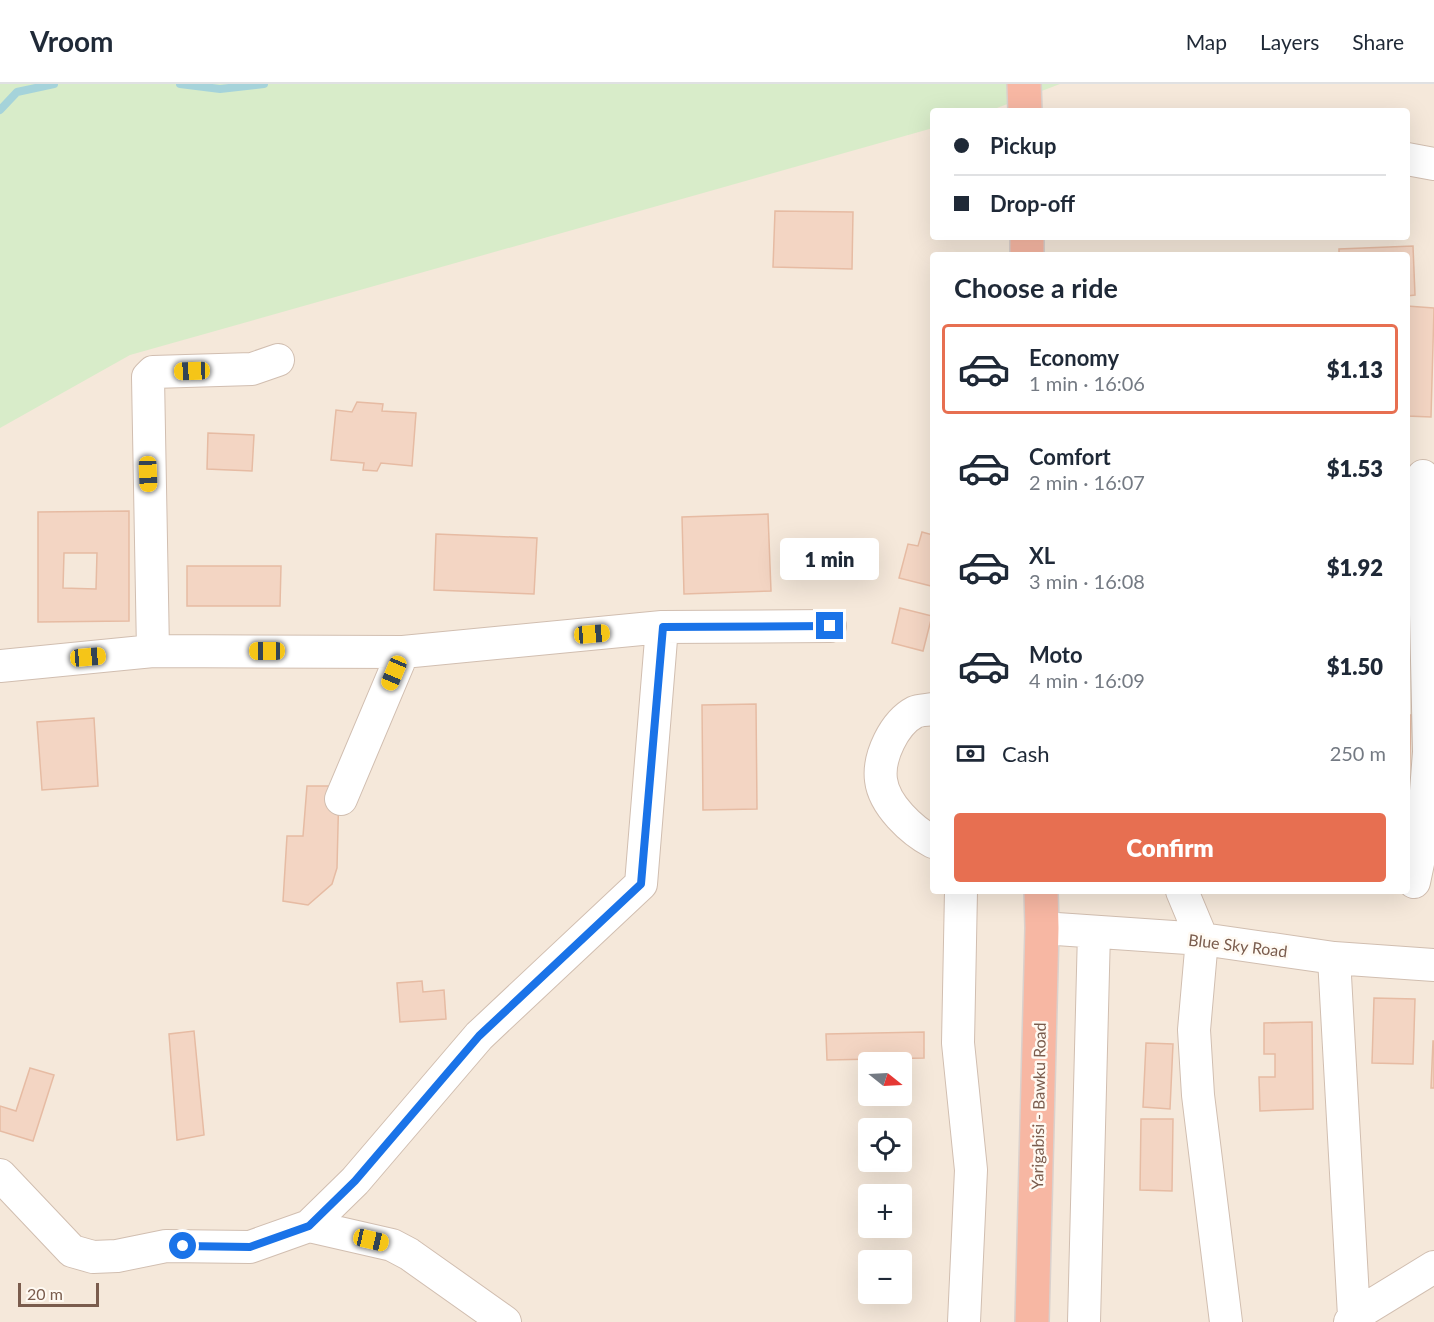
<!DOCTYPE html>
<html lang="en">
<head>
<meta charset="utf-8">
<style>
	body { margin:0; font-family:Lato,sans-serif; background:#f6f6f7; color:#1f2937; height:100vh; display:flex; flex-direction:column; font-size:22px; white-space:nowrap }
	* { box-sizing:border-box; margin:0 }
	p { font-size:20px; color:#747a83 }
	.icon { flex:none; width:33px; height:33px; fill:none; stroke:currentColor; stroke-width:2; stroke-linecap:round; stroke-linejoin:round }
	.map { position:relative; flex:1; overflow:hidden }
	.drawer { position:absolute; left:930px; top:168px; width:480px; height:642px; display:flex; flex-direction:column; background:#fff; border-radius:6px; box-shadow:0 6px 24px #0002 }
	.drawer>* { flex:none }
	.top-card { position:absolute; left:930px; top:24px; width:480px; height:132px; border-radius:6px; box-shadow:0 6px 24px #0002; display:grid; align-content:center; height:132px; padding:0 24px; background:#fff }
	.needle { width:39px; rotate:108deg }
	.buttons { position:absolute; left:858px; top:968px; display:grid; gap:12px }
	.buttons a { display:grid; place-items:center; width:54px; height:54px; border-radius:6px; background:#fff; box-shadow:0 6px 24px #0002; font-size:30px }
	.scale { position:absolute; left:18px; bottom:15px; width:81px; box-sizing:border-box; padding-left:6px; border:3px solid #7a5c4d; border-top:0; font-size:16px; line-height:21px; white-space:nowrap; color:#7a5c4d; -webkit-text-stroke:4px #fffaf3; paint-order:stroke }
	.end { position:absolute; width:27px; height:27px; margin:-14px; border:8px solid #1a73e8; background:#fff; box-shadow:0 0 0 3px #fff }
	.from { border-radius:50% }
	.bubble { position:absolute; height:42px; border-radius:6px; background:#fff; box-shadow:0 6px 24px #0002; font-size:20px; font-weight:800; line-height:42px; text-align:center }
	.car { position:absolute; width:18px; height:36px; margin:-18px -9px; border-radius:8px; box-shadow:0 0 4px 2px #0007; background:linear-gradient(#f5c518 24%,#345 0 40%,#f5c518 0 76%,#345 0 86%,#f5c518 0) }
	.top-card b { display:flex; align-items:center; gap:21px; height:57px; font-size:22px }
	.top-card b+b { border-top:2px solid #e0e1e3 }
	.top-card i { width:15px; height:15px; background:#1f2937 }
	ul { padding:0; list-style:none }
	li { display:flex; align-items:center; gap:18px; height:90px; margin:0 12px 9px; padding:0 12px; border:3px solid transparent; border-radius:6px }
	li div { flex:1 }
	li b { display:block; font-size:22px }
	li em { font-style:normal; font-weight:800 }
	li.selected { border-color:#e76f51 }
	li>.icon { width:54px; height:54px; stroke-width:1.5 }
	h2 { padding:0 24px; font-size:27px; line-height:72px }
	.pay { display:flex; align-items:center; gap:15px; height:66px; padding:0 24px; font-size:22px }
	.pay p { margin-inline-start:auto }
	.primary-button { display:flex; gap:12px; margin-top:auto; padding:12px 24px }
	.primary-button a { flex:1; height:69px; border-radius:6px; background:#e76f51; color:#fff; font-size:24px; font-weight:800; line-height:69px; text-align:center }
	header { display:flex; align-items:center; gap:36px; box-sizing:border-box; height:84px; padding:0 30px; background:#fff; border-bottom:2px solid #e0e1e3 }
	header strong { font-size:28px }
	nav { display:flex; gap:33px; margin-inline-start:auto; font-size:21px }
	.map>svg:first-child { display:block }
	.residential { fill:#f5e8da; fill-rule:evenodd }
	.green { fill:#d8ecc9 }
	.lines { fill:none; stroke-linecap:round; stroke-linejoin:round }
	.stream { stroke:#a5d3da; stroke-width:8 }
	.building { fill:#f3d5c3; stroke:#e6bba3; stroke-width:1.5; fill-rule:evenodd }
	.minor-casing { stroke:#d1beb0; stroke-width:34 }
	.highway-casing { stroke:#dad1cd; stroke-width:36 }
	.minor { stroke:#fff; stroke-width:32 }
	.highway { stroke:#f7b7a3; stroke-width:33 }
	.route { stroke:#1a73e8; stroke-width:8 }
	.labels { text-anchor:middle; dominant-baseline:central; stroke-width:5; stroke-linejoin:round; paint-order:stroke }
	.street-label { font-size:16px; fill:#7a5c4d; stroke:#fffaf3 }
</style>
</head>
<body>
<header>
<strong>Vroom</strong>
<nav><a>Map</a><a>Layers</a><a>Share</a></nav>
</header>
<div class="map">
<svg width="1434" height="1238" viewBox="0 0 1434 1238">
	<rect width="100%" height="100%" fill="#fdf6ec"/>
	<path class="residential" d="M0,0H1434V1238H0ZM933,27H1407V153H933ZM933,171H1407V807H933ZM868,978H902V1011H868ZM868,1044H902V1077H868ZM868,1110H902V1143H868ZM868,1176H902V1209H868Z"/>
	<path class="green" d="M0,0H1060L989,27H933V44L130,271L0,344Z"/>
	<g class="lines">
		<path class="stream" d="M180,0L220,5L264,0
			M0,26L17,8L54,0"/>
	</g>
	<path class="building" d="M775,127L853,128L852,185L773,183Z
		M1413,162L1415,211L1407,212V171H1339V165Z
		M1407,222L1434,224L1431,333L1407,332Z
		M357,318L383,320L382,327L416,329L412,382L381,379L377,387L363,386L364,379L331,376L336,326L352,328Z
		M208,349L254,351L252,387L207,385Z
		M129,427V537L38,538V428ZM64,469H97L96,505L63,504Z
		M768,430L771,507L684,510L682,433Z
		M1407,444H1419L1417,488L1407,487Z
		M922,448L933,451L931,502L899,494L908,460L918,462Z
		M436,450L537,454L534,510L434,506Z
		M187,482H281L280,522H187Z
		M900,524L932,532L923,567L892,559Z
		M756,620L757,725L703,726L702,621Z
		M1407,631H1411L1409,706H1407Z
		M94,634L98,702L42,706L37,638Z
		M307,702H339L337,784L332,800L308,821L283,817L287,752H303Z
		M422,897L423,908L444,906L446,935L400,938L397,899Z
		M1374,914L1415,915L1413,980L1372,979Z
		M1312,938L1313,1025L1260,1027L1259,993H1275V970H1264V939Z
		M194,947L204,1051L177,1056L169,950Z
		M924,948V974L827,976L826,950Z
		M1433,957H1434V1004H1431Z
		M1146,959L1173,960L1170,1025L1143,1023Z
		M30,984L54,991L33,1057L0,1047V1022L16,1027Z
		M1141,1035H1173L1172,1107L1140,1106Z"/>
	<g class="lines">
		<g class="minor-casing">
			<path id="minor" d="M1407,75L1434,80
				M153,567L148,293L153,288L252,285L278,276
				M0,582L153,567L403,568L662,543L830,542
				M933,625C928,626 919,626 915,628C894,639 878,673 881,696C884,721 912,747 933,758
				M341,715L403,568
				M1414,798L1422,760L1429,668L1423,392
				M961,807L958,959L971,1086L964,1238
				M1182,807L1202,855L1194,946L1198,1011L1226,1238
				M1042,844L1202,855L1334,874L1434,881
				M1334,874L1354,1232
				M0,1091L72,1167L93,1173L117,1172L166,1162L250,1163L309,1142L355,1097L479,952L641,800L662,543
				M309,1142L392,1161L409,1170L505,1238
				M1084,1238L1094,848
				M1350,1238L1354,1232L1434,1183"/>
		</g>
		<g class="highway-casing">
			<path id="highway" d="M1024,0L1025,27
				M1027,153V171
				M1032,1238L1042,844L1041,807"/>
		</g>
		<use href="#minor" class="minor"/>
		<use href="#highway" class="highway"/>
	</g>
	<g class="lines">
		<path class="route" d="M183,1162L250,1163L309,1142L355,1097L479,952L641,800L663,543L830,542"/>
	</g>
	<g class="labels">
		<g class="street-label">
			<text transform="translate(1238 861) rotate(7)">Blue Sky Road</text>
			<text transform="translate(1038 1022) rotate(-89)">Yarigabisi - Bawku Road</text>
		</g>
	</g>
</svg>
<div class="buttons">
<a><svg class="needle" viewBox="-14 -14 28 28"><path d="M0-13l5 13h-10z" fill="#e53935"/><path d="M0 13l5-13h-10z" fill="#747a83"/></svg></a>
<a><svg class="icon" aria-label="locate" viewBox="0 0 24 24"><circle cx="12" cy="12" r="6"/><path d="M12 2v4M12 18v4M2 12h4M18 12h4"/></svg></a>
<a>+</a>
<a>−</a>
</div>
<div class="scale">20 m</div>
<i class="end from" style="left:183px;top:1162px"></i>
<i class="end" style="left:830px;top:542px"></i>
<div class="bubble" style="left:780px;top:454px;width:99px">1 min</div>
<i class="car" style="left:192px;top:287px;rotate:268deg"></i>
<i class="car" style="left:148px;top:390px;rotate:178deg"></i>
<i class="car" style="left:592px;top:550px;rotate:85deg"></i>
<i class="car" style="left:267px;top:567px;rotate:270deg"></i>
<i class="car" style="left:88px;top:573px;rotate:85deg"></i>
<i class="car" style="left:394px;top:589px;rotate:203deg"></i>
<i class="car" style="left:371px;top:1156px;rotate:103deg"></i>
<div class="top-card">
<b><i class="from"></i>Pickup</b>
<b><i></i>Drop-off</b>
</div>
<section class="drawer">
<h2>Choose a ride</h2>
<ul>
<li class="selected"><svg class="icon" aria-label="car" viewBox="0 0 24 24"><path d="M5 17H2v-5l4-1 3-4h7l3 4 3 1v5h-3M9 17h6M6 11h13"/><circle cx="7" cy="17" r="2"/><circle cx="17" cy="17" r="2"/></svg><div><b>Economy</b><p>1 min · 16:06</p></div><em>$1.13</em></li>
<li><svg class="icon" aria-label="car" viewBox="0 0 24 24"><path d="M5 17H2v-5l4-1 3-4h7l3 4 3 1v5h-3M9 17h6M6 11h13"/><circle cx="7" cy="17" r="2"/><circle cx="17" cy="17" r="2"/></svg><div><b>Comfort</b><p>2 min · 16:07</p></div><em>$1.53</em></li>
<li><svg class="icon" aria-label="car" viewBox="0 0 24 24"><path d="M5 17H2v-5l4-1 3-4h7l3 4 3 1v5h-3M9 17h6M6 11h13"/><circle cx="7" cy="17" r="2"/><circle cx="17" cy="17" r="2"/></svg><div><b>XL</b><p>3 min · 16:08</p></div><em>$1.92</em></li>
<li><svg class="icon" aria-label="car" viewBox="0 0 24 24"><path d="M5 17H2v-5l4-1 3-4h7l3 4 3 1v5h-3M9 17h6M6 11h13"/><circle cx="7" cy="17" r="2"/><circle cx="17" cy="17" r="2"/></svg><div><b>Moto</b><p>4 min · 16:09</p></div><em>$1.50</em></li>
</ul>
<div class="pay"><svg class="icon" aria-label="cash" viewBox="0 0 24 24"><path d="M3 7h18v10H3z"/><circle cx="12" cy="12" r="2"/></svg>Cash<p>250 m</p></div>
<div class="primary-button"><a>Confirm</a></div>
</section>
</div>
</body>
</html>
